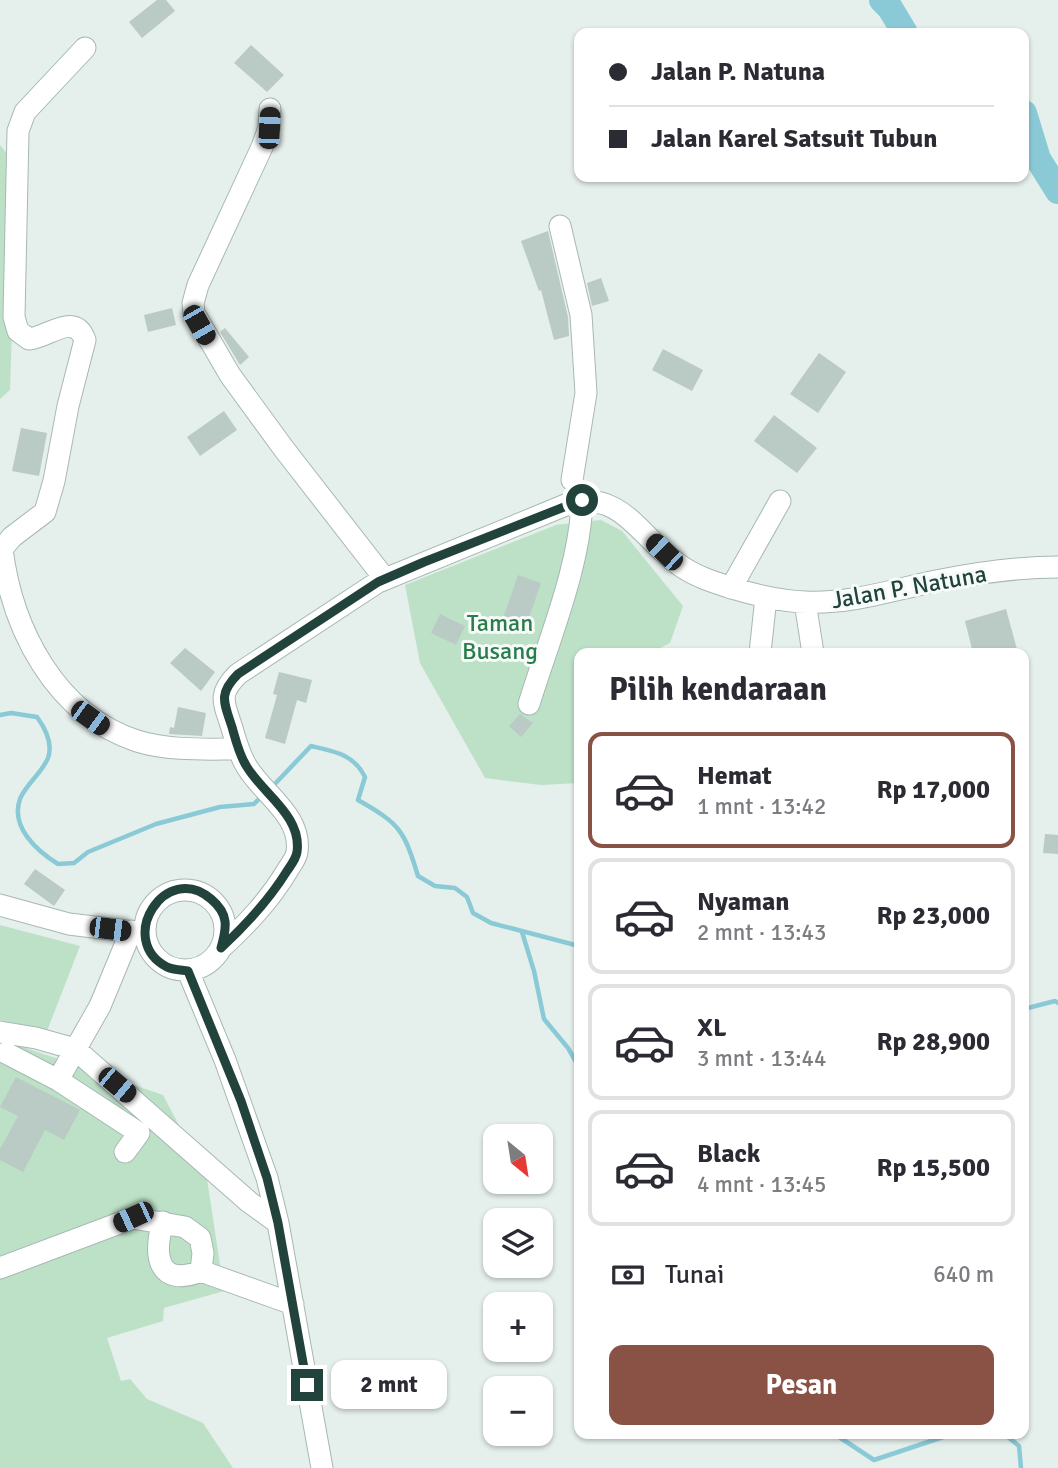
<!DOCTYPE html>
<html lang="id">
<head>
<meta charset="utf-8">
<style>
	body { margin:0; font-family:Signika,sans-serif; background:#f7f7f7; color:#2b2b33; height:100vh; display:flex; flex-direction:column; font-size:26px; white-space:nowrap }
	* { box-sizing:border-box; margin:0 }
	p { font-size:23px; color:#7c7c81 }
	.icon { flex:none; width:38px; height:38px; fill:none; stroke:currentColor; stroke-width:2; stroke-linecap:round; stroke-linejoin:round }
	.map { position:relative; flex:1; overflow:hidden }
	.drawer { position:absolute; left:574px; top:648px; width:455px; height:791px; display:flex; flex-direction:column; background:#fff; border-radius:14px; box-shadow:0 2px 5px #0004 }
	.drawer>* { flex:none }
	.hud { position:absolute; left:574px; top:28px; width:455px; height:154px; border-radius:14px; box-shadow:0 2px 5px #0004; display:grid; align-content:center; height:154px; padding:0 35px; background:#fff }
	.needle { width:46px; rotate:150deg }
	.tools { position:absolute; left:483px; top:1124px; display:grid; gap:14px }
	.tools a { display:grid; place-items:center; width:70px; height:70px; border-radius:14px; background:#fff; box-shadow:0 2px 5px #0004; font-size:35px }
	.end { position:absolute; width:32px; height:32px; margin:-16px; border:9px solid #22433b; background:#fff; box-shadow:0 0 0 4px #fff }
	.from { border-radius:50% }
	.bubble { position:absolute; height:49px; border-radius:14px; background:#fff; box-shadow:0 2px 5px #0004; font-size:23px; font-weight:700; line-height:49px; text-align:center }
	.car { position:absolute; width:21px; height:42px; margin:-21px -10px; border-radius:9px; box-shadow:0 0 5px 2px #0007; background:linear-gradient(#222 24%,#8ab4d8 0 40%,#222 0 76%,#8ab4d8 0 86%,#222 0) }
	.hud b { display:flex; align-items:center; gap:24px; height:66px; font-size:26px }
	.hud b+b { border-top:2px solid #e1e1e2 }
	.hud i { width:18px; height:18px; background:#2b2b33 }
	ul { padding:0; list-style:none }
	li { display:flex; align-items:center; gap:21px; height:116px; margin:0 14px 10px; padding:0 21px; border:4px solid #e1e1e2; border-radius:14px }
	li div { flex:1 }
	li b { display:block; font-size:26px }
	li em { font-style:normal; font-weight:700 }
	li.on { border-color:#895244 }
	li>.icon { width:63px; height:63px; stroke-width:1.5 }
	h2 { padding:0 35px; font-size:32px; line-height:84px }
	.pay { display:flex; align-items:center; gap:18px; height:77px; padding:0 35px; font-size:26px }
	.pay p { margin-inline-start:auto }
	.primary-button { display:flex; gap:14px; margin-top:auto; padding:14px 35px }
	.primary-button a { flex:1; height:80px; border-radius:14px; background:#895244; color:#fff; font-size:28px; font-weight:700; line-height:80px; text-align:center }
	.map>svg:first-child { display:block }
	.green { fill:#bde1c7 }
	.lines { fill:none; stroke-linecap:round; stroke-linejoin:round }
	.stream { stroke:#8acad7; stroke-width:4.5 }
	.river { stroke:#8acad7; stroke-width:26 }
	.building { fill:#bacac4 }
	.minor-casing { stroke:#a7b8b3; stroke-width:23 }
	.minor { stroke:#fff; stroke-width:21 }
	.route { stroke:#22433b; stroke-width:9 }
	.labels { text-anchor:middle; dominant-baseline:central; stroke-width:6; stroke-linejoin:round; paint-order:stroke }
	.street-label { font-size:24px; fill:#22433b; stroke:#f6fbf9 }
	.park-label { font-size:24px; fill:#297d4b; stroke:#f6fbf9 }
</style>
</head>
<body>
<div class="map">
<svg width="1058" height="1468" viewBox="0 0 1058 1468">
	<rect width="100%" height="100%" fill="#e5efeb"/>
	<path class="green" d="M0,145L17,166L10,390L0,399Z
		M601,520L622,531L683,606L670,643L650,653H579V783L541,785L485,778L420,663L405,585L556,525Z
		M0,925L80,946L47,1031L0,1020Z
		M0,1039L163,1095L207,1179L224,1291L164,1308L163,1321L107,1338L121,1381L130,1379L147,1399L203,1423L233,1468H0Z"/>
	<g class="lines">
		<path class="stream" d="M0,715L11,713L37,717C45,728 53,744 48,758C42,773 26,784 20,799C10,827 37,851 58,864L74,863L88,852L156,824L220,807L254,804L263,795
			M272,787L311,746C333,751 354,754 365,777L358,800C400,824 404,830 418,876L435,886L455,888L467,897L473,913L491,923L579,946
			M522,932L534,971L544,1019L568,1048L579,1067
			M1024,1009L1055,1001L1058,1003
			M833,1433L874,1460L955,1433
			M1003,1433L1019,1446L1021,1468"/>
		<path class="river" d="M882,0L890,8L905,33
			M1024,113L1038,159L1058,191"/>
	</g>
	<path class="building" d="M157,0H166L175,11L142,38L129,22Z
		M251,45L284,75L267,92L234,63Z
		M548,231L568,317L569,336L554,340L541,290L539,291L521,241Z
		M601,278L609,301L592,306L587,283Z
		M172,308L176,325L148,332L144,315Z
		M225,328L249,357L240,365L220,332Z
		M663,349L703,370L692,391L652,370Z
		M819,353L846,372L818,413L790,394Z
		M224,411L237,430L200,456L187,437Z
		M774,415L817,448L797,473L754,441Z
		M21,428L47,433L39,476L12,471Z
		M518,575L541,583L523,635L500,627Z
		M1006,609L1018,653H973L965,621Z
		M440,614L465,626L456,645L431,633Z
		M185,648L215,672L201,691L170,663Z
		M279,672L312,680L306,703L297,700L285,744L265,738L277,695L273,694Z
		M178,707L206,713L202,736L169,734L170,727L174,728Z
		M520,714L533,723L521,737L509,726Z
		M1045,834L1058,835V854L1043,853Z
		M35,869L65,890L54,906L24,884Z
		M16,1077L80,1110L64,1140L45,1130L23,1172L0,1160V1149L18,1116L0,1107Z"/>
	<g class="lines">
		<g class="minor-casing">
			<path id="minor" d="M270,109L269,128L262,147L198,285L193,303L194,313L230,375L284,449L385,579
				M560,226L581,315L586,393L572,480
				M2,549L12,537L45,512L54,481L68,406L85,340C75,311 49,337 29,339L18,331L14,317L18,131L25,112L85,48
				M0,550L2,549C12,629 55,714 137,741C169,751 205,749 238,749
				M731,588L780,501
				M805,602L813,653
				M760,653L766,597
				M529,704C548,642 581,564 582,500
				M145 930a40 40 0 1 1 80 0a40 40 0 1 1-80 0Z
				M0,905L69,924L142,933
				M221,948C247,924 269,901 287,871C291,864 296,859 297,852C302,816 264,795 247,767C238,753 235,737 230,722C222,699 220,692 238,674L378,582L568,504C621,489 640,537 678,564C694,576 713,582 732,588C755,595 780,601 805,602C851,604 892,590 936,581C976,573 1018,567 1058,567
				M188,971L225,1060L267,1178L278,1223L322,1468
				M0,1032L36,1038L75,1049L249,1202L278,1223
				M6,1053L58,1080
				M125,1152L139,1133L58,1080L100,1006L131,931
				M163,1222C153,1256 158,1288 201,1271
				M0,1268L133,1218L185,1227L200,1238L203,1253L201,1271L293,1304"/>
		</g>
		<use href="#minor" class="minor"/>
	</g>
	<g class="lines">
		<path class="route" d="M307,1385L278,1223L267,1178L241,1101L188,971C182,970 173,970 167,967C115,940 166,860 211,899C229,914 227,927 221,948C247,924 269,900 287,871C291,865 296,859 297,852C302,816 264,795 247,767C239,755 236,741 232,727C224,702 218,694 238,674L378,582L424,562L582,500"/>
	</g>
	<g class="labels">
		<g class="street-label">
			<text transform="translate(909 587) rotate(-10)">Jalan P. Natuna</text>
		</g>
		<g class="park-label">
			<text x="500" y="623">Taman<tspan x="500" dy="28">Busang</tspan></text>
		</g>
	</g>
</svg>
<div class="tools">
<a><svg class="needle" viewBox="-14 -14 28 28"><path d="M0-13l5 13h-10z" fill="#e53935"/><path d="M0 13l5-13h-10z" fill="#7c7c81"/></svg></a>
<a><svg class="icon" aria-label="layers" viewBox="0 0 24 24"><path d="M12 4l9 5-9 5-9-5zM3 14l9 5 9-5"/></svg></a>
<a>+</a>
<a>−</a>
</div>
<i class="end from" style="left:582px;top:500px"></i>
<i class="end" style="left:307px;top:1385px"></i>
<div class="bubble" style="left:331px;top:1360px;width:116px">2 mnt</div>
<i class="car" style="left:269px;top:128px;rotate:3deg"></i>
<i class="car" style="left:199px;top:325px;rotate:150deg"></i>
<i class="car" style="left:664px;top:552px;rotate:314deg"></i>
<i class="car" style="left:90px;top:718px;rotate:126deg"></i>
<i class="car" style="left:110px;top:929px;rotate:97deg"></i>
<i class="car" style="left:117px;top:1085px;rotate:130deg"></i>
<i class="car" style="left:133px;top:1217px;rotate:245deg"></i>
<div class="hud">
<b><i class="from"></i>Jalan P. Natuna</b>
<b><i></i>Jalan Karel Satsuit Tubun</b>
</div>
<section class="drawer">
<h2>Pilih kendaraan</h2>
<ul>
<li class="on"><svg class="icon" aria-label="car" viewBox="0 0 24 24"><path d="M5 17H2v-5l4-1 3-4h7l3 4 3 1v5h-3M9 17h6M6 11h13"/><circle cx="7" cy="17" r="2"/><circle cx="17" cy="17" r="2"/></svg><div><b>Hemat</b><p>1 mnt · 13:42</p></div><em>Rp 17,000</em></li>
<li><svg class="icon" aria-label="car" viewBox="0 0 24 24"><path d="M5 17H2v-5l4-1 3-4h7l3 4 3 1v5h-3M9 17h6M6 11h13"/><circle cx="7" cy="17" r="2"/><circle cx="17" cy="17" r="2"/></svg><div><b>Nyaman</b><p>2 mnt · 13:43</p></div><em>Rp 23,000</em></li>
<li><svg class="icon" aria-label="car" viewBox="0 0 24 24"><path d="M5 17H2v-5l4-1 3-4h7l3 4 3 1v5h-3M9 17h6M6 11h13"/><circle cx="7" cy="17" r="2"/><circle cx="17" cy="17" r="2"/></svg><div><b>XL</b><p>3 mnt · 13:44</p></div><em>Rp 28,900</em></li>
<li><svg class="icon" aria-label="car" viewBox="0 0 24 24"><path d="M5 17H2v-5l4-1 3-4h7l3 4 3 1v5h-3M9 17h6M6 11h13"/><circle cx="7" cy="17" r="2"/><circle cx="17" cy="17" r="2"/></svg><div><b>Black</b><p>4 mnt · 13:45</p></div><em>Rp 15,500</em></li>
</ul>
<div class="pay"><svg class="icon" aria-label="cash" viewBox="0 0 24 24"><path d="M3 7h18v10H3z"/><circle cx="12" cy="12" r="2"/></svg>Tunai<p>640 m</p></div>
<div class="primary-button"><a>Pesan</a></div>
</section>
</div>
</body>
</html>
